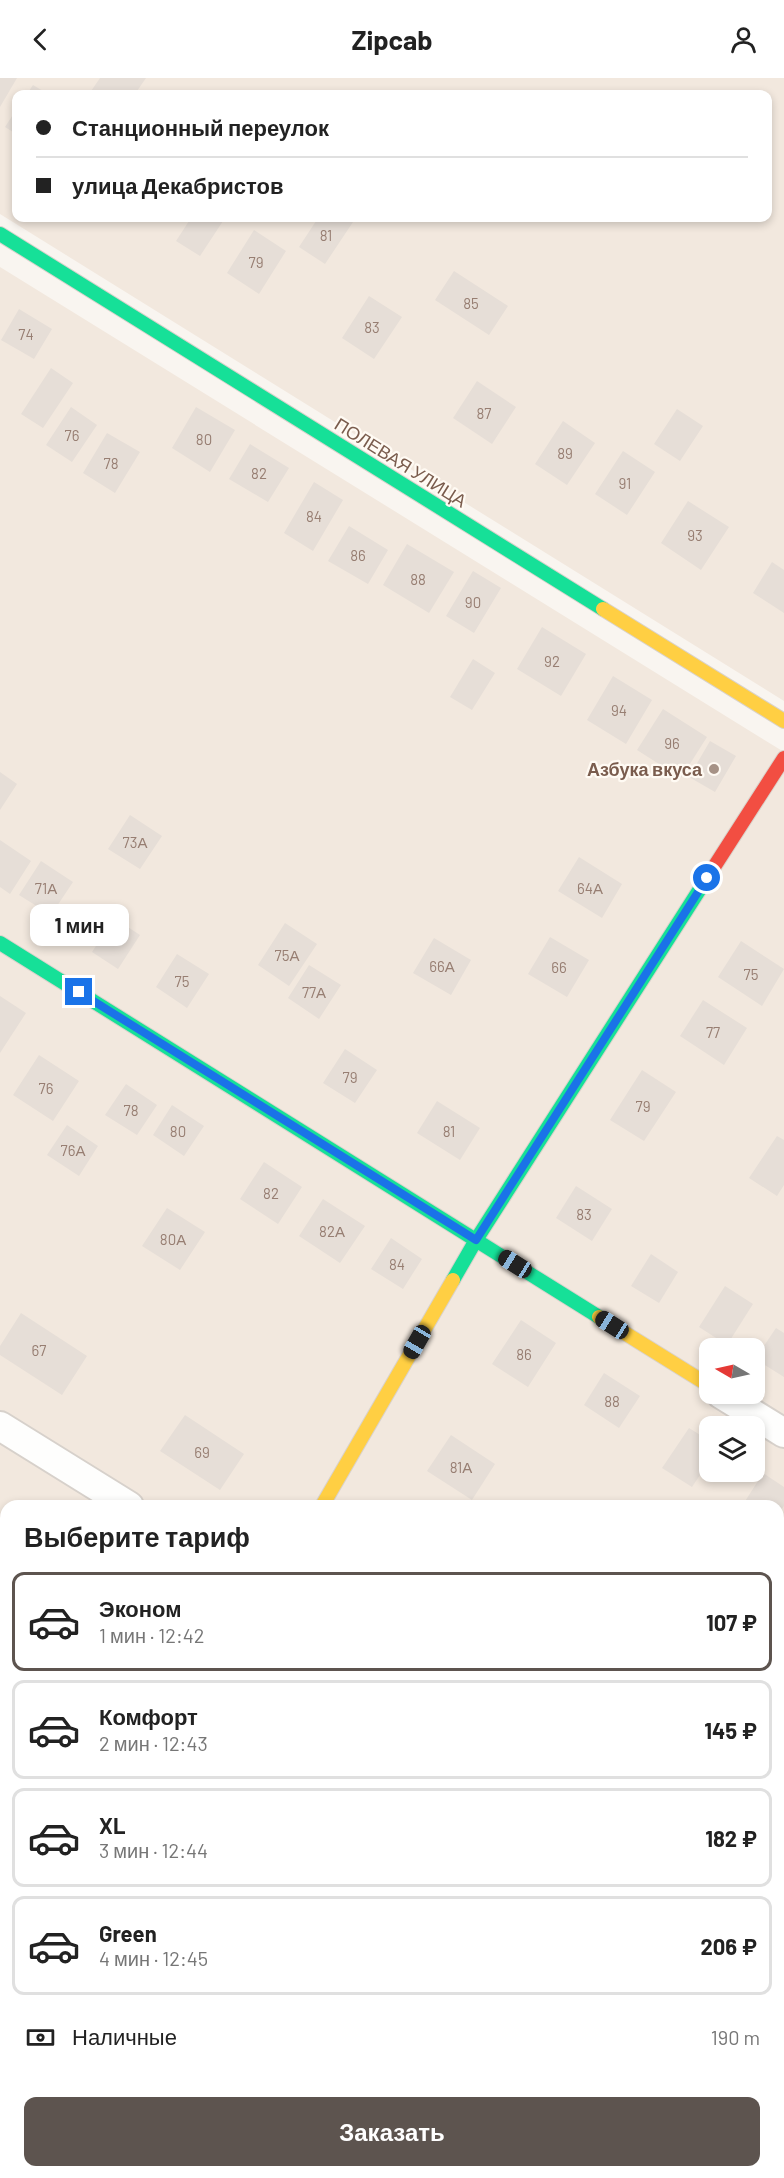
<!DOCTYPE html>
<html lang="ru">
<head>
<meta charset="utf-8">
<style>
	body { margin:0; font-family:Barlow,sans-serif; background:#f6f6f6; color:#222; height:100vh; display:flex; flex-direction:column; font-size:22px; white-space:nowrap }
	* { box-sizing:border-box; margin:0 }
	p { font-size:20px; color:#767676 }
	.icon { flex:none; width:33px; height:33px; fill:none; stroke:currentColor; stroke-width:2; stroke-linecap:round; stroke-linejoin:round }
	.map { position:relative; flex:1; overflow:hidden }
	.details { position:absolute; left:0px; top:1422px; width:784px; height:678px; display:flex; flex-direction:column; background:#fff; border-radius:18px 18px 0 0; box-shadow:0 3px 9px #0003 }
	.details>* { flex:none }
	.top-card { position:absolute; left:12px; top:12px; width:760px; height:132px; border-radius:12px; box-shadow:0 3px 9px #0003; display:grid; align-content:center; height:132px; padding:0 24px; background:#fff }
	.needle { width:39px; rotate:279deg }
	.controls { position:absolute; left:699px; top:1260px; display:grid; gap:12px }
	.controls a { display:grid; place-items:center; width:66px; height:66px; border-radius:12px; background:#fff; box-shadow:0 3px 9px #0003; font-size:30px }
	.end { position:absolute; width:27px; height:27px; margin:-14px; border:8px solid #1a73e8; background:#fff; box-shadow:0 0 0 3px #fff }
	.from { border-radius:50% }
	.bubble { position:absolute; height:42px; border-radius:12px; background:#fff; box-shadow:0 3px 9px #0003; font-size:20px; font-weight:700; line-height:42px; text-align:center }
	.car { position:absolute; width:18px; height:36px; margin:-18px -9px; border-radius:8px; box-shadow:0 0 4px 2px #0007; background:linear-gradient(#222 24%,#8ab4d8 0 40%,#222 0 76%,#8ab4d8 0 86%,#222 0) }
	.top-card b { display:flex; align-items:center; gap:21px; height:57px; font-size:22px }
	.top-card b+b { border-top:2px solid #e0e0e0 }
	.top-card i { width:15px; height:15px; background:#222 }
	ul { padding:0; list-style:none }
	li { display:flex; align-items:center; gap:18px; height:99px; margin:0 12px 9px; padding:0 12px; border:3px solid #e0e0e0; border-radius:12px }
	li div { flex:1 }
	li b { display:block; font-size:22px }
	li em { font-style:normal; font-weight:700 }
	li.active { border-color:#5d544f }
	li>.icon { width:54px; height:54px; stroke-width:1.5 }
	h2 { padding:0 24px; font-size:27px; line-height:72px }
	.pay { display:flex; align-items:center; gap:15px; height:66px; padding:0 24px; font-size:22px }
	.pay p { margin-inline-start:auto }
	.button { display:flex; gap:12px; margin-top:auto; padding:12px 24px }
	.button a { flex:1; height:69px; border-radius:12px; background:#5d544f; color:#fff; font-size:24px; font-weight:700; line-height:69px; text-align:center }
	header { display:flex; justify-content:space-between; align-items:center; height:78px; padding:0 24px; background:#fff; font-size:27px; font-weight:700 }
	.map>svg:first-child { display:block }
	.residential { fill:#f2e8de; fill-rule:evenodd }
	.building { fill:#e6ded7 }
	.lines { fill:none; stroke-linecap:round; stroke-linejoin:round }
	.street-casing { stroke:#d7d1cb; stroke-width:32 }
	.fast-casing { stroke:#d9d2cb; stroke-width:16 }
	.slow-casing { stroke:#d9d2cb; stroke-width:16 }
	.jam-casing { stroke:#d9d2cb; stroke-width:16 }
	.street { stroke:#fefefd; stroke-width:28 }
	.fast { stroke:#16e098; stroke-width:14 }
	.slow { stroke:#ffcf43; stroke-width:14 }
	.jam { stroke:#f24e42; stroke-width:14 }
	.route { stroke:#1a73e8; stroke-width:8 }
	.poi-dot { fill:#a69286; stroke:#fffaf3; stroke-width:2 }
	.labels { text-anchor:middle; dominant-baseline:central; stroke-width:4.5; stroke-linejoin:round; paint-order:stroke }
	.number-label { font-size:15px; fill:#977e72 }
	.street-label { font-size:18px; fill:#7a5c4d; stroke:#fffaf3 }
	.poi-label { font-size:18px; font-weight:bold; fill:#7a5c4d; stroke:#fffaf3; text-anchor:end }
</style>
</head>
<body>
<header><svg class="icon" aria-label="back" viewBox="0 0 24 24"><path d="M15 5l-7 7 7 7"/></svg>Zipcab<svg class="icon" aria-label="person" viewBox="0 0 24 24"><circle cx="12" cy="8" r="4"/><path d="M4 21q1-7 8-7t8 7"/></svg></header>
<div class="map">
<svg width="784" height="2100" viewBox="0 0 784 2100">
	<rect width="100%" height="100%" fill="#f9f5f0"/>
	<path class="residential" d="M0,0H784V623L0,136ZM16,16H768V140H16Z
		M0,189L784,674V2100H0ZM710,1270H754V1316H710ZM710,1348H754V1394H710ZM6,1428H778V2094H6Z"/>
	<path class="building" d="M0,0H17L0,29Z
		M100,0H146L135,16H89Z
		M33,7L48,16H27Z
		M16,32V56L5,49Z
		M191,140H225L200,178L176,163Z
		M318,140H346L353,144L325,186L299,169Z
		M254,152L286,173L259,216L227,195Z
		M454,193L508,228L489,257L435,222Z
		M369,218L402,239L374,281L342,260Z
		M19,231L52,251L34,281L1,262Z
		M51,290L73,305L43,350L21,336Z
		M477,303L516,329L492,366L453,340Z
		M71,329L97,347L72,384L46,367Z
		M196,329L235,352L210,394L172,370Z
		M677,331L703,348L680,383L654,366Z
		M563,343L595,365L567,407L535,386Z
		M107,355L140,374L115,415L83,395Z
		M250,366L289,390L268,424L229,401Z
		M623,373L655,394L627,437L595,416Z
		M314,404L343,422L313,473L284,455Z
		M688,423L729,449L701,492L661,465Z
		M349,448L388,472L368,506L328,483Z
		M407,466L454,494L429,535L383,507Z
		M772,484L784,492V535L753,515Z
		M473,493L501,510L474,555L446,538Z
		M542,549L586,576L561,618L517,591Z
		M473,581L495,595L472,632L450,619Z
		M613,598L652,622L626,666L587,642Z
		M663,631L707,659L681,700L637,672Z
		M710,663L736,678L715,714L689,699Z
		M0,694L17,706L0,732Z
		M130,737L162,758L140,791L108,771Z
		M0,762L31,783L10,816L0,809Z
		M579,779L622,806L602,840L558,813Z
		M41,783L73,804L51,837L19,817Z
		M114,840L140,857L118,891L92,874Z
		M285,845L317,866L289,908L258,887Z
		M550,859L589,882L567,919L528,896Z
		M434,860L471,882L451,917L413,895Z
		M741,863L784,891L762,928L718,899Z
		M177,876L209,896L187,930L156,909Z
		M309,887L341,907L319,941L288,920Z
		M0,918L26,935L0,975Z
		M703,922L747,950L724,987L680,958Z
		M345,971L377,992L355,1025L323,1005Z
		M39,977L79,1003L53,1043L13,1017Z
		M642,992L676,1014L644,1063L610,1042Z
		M126,1006L157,1027L137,1057L105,1037Z
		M437,1023L480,1050L460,1082L417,1055Z
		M172,1027L204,1048L184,1078L153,1057Z
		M67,1047L98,1068L79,1098L47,1077Z
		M777,1058L784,1062V1107L777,1118L749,1100Z
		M264,1084L302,1109L278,1146L240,1121Z
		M576,1108L612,1131L592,1163L556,1140Z
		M323,1121L365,1148L340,1185L299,1158Z
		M167,1130L205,1154L180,1192L142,1168Z
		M391,1160L422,1181L403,1211L371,1191Z
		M651,1176L678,1194L659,1225L631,1208Z
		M725,1208L753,1226L727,1267L699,1249Z
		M21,1235L87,1278L62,1317L0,1277V1268Z
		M521,1242L556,1265L528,1309L492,1286Z
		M776,1250L784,1255V1299L755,1281Z
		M604,1295L640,1318L619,1350L584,1327Z
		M185,1337L244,1376L220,1412L160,1373Z
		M689,1350L710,1363V1382L692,1409L662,1390Z
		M451,1357L495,1386L472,1422L427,1393Z
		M763,1395L784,1409V1428L778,1436V1428H742Z
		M778,1706L784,1709V1761L778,1757Z
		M0,1793L6,1797V1840L0,1836Z
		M778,1893L784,1896V1946L778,1942Z
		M176,2094H219L215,2100H185Z
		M458,2094H492L502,2100H454Z
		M694,2094H727L737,2100H691Z"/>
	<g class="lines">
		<g class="street-casing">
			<path id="street" d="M721,1316L784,1355
				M0,1348L129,1428
				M0,1730L6,1734
				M778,1825L784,1828
				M0,2015L6,2003
				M0,2040L6,2044
				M88,2094L98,2100
				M574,2094L584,2100"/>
		</g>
		<g class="fast-casing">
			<path id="fast" d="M0,156L603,531
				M0,865L599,1239
				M453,1202L476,1162L714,789"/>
		</g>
		<g class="slow-casing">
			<path id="slow" d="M603,531L784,643
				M599,1239L710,1308
				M322,1428L453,1202"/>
		</g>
		<g class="jam-casing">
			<path id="jam" d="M714,789L784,680"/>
		</g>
		<use href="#street" class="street"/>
		<use href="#fast" class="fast"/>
		<use href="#slow" class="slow"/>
		<use href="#jam" class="jam"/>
	</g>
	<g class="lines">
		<path class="route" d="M79,914L476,1162L707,800"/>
	</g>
	<circle class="poi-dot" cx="714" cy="691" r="6"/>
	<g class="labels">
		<g class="number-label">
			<text x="326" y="157">81</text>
			<text x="256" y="184">79</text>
			<text x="471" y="225">85</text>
			<text x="372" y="249">83</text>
			<text x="26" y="256">74</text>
			<text x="484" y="335">87</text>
			<text x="72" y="357">76</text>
			<text x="204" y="361">80</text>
			<text x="565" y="375">89</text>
			<text x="111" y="385">78</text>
			<text x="259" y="395">82</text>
			<text x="625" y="405">91</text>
			<text x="314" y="438">84</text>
			<text x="695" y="457">93</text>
			<text x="358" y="477">86</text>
			<text x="418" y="501">88</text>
			<text x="473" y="524">90</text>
			<text x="552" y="583">92</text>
			<text x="619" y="632">94</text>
			<text x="672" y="665">96</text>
			<text x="135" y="764">73А</text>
			<text x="46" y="810">71А</text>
			<text x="590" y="810">64А</text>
			<text x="287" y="877">75А</text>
			<text x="442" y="888">66А</text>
			<text x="559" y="889">66</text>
			<text x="751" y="896">75</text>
			<text x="182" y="903">75</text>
			<text x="314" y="914">77А</text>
			<text x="713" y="954">77</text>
			<text x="350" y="999">79</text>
			<text x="46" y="1010">76</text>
			<text x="643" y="1028">79</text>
			<text x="131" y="1032">78</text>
			<text x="178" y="1053">80</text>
			<text x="449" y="1053">81</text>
			<text x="73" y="1072">76А</text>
			<text x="271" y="1115">82</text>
			<text x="584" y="1136">83</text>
			<text x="332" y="1153">82А</text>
			<text x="173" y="1161">80А</text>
			<text x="397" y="1186">84</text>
			<text x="39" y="1272">67</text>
			<text x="524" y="1276">86</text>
			<text x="612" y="1323">88</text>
			<text x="202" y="1374">69</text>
			<text x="461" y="1389">81А</text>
		</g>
		<g class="street-label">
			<text transform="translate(401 384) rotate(32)">ПОЛЕВАЯ УЛИЦА</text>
		</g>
		<g class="poi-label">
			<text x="702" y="691">Азбука вкуса</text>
		</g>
	</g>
</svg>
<div class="controls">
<a><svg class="needle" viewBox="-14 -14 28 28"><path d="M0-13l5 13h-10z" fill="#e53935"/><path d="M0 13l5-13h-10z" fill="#767676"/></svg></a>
<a><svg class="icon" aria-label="layers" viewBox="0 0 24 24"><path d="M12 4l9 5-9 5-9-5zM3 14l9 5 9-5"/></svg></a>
</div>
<i class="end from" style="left:707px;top:800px"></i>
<i class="end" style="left:79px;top:914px"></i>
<div class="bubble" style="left:30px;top:826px;width:99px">1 мин</div>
<i class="car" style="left:515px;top:1186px;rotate:302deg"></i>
<i class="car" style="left:612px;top:1247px;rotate:302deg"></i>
<i class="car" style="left:417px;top:1264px;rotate:210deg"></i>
<div class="top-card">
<b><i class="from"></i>Станционный переулок</b>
<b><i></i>улица Декабристов</b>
</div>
<section class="details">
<h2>Выберите тариф</h2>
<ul>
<li class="active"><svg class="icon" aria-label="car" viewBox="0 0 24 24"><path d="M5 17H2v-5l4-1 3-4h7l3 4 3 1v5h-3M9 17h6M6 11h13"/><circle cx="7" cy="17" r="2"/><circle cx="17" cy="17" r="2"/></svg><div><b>Эконом</b><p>1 мин · 12:42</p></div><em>107 ₽</em></li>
<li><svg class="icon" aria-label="car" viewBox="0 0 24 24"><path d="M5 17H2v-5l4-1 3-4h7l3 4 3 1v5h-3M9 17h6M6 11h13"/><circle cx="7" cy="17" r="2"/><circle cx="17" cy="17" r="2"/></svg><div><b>Комфорт</b><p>2 мин · 12:43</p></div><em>145 ₽</em></li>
<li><svg class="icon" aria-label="car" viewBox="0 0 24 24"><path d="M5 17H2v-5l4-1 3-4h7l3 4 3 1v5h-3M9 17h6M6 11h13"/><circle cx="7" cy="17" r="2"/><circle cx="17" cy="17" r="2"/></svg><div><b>XL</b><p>3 мин · 12:44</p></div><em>182 ₽</em></li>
<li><svg class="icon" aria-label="car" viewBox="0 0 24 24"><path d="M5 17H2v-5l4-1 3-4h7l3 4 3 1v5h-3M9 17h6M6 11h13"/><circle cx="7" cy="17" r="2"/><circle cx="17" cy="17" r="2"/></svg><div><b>Green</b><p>4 мин · 12:45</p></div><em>206 ₽</em></li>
</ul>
<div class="pay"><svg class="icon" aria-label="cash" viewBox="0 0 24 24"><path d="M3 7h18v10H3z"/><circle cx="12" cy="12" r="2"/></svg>Наличные<p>190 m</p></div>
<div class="button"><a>Заказать</a></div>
</section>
</div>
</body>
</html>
